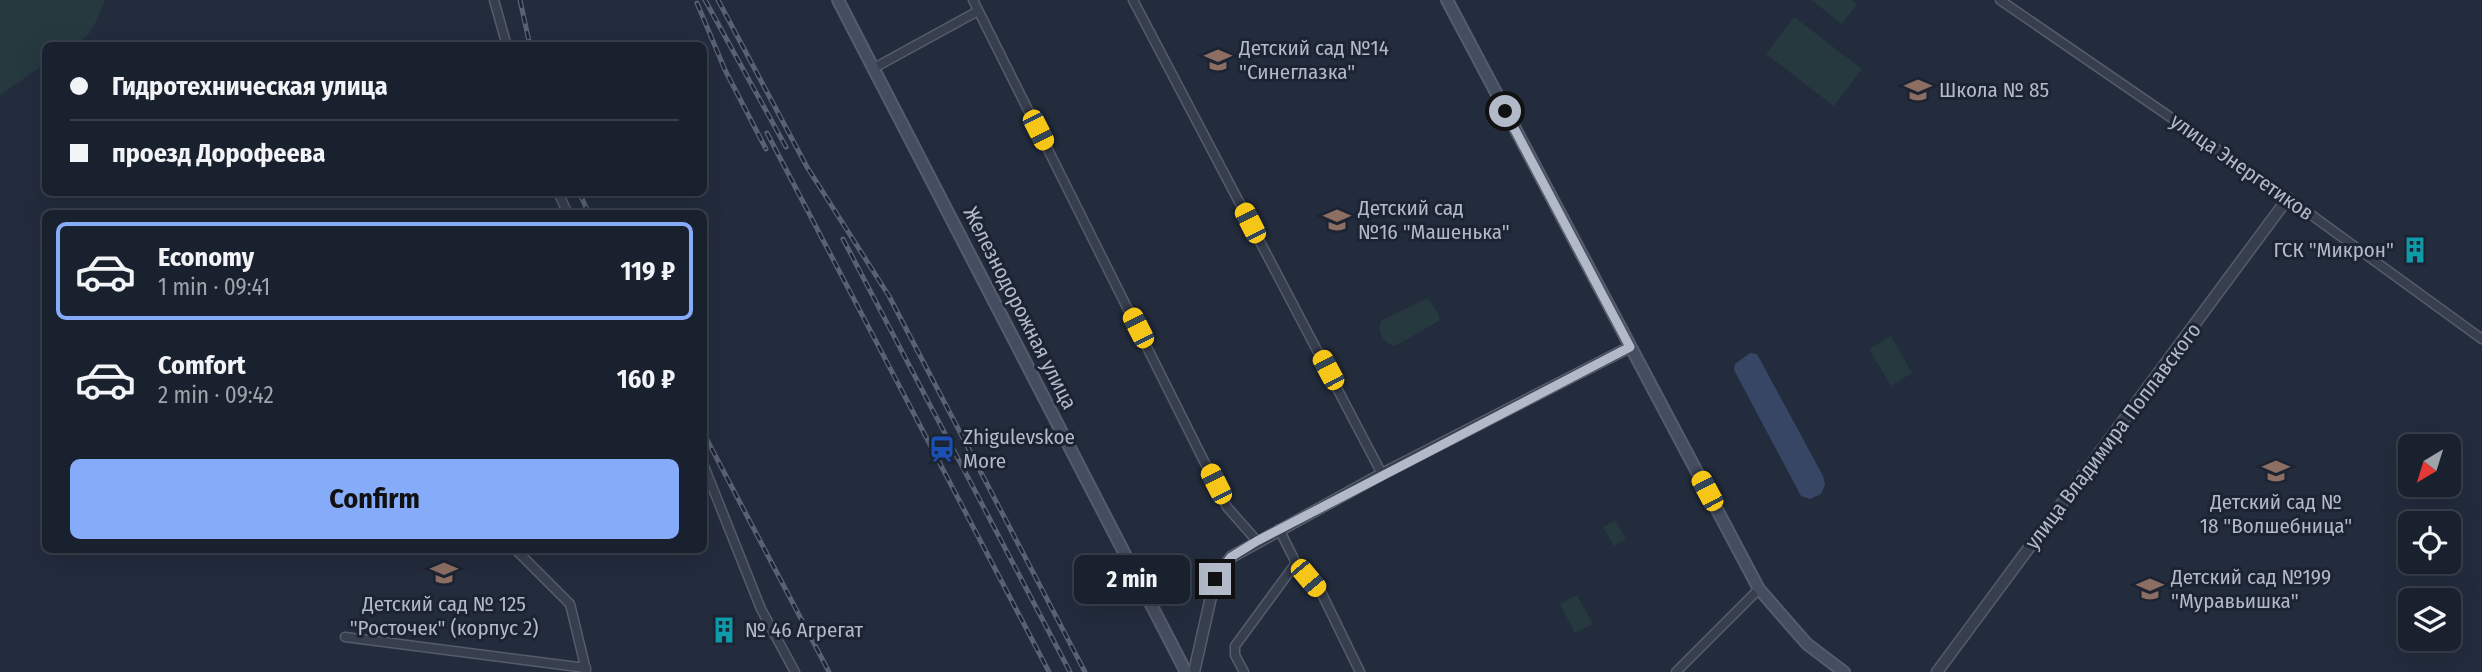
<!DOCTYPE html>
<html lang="en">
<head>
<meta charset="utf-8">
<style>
	body { margin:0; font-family:"Fira Sans Condensed",sans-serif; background:#272e3a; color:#f1f3f6; height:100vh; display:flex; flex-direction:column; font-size:26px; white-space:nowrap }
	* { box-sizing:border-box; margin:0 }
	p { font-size:23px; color:#9fa3aa }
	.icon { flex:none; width:38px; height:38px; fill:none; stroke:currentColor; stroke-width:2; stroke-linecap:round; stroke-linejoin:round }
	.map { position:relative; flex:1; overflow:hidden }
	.details { position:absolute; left:42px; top:210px; width:665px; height:343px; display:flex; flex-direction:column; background:#1a212e; border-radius:10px; box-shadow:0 7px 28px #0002,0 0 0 2px #383e4a }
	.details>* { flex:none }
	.guide { position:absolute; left:42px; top:42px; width:665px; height:154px; border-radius:10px; box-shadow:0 7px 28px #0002,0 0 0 2px #383e4a; display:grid; align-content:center; height:154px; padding:0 28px; background:#1a212e }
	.needle { width:46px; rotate:218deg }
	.controls { position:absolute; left:2398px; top:434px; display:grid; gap:14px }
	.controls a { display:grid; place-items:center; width:63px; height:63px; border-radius:10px; background:#1a212e; box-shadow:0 7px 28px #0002,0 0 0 2px #383e4a; font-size:35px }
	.end { position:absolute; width:32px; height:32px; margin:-16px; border:9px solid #b2b9c8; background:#111; box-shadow:0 0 0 4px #111 }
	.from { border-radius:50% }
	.bubble { position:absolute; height:49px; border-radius:10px; background:#1a212e; box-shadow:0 7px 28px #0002,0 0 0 2px #383e4a; font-size:23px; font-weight:700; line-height:49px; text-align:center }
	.car { position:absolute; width:21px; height:42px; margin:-21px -10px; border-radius:9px; box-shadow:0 0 5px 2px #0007; background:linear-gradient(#f5c518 24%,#345 0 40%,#f5c518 0 76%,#345 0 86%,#f5c518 0) }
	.guide b { display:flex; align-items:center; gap:24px; height:66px; font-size:26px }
	.guide b+b { border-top:2px solid #383e4a }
	.guide i { width:18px; height:18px; background:#f1f3f6 }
	ul { padding:12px 0 0; list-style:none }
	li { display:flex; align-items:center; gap:21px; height:98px; margin:0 14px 10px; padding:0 14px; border:4px solid transparent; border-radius:10px }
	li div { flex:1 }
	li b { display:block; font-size:26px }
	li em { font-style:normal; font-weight:700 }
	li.current { border-color:#86abf9 }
	li>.icon { width:63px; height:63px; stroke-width:1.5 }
	.action { display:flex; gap:14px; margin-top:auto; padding:14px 28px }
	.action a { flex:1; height:80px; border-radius:10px; background:#86abf9; color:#111; font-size:28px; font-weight:700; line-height:80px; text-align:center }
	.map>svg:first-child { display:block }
	.green { fill:#25393e }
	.water { fill:#364664 }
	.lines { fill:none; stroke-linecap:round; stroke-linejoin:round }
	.minor-casing { stroke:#555c6b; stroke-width:11 }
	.tertiary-casing { stroke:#555c6b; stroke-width:13 }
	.secondary-casing { stroke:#555c6b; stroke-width:14 }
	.minor { stroke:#373e4d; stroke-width:8 }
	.tertiary { stroke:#373e4d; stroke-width:10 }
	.secondary { stroke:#454d60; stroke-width:10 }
	.rail-casing { stroke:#596274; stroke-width:5 }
	.rail { stroke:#1c2332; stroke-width:2.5; stroke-dasharray:8; stroke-linecap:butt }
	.route { stroke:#b2b9c8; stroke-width:9 }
	.labels { text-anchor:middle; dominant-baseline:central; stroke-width:6; stroke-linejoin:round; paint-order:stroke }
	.poi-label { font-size:21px; fill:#b2b9c8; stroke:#1c2332; text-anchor:start }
	.street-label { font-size:21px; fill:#b2b9c8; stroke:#1c2332 }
</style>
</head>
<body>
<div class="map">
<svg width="2482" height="672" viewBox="0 0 2482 672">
	<rect width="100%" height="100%" fill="#232c3d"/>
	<path class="green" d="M0,0H105C89,38 89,46 46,46L45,64L0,95Z
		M1811,0H1851L1857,4L1842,24Z
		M1794,17L1862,69L1834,106L1766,54Z
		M1428,298L1439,315V321L1395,346C1383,344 1376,330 1382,320Z
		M1891,336L1912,373L1891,386L1869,349Z
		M1615,520L1626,539L1614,546L1603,527Z
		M1577,595L1593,624L1575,633L1560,604Z"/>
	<path class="water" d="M1750,353L1757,354L1823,476L1825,485L1821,494L1810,499L1801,496L1734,370L1735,364Z"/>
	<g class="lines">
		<g class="minor-casing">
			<path id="minor" d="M494,0L507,46
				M973,0L1227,507L1257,541
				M1133,0L1382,474
				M2000,0L2288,198L2482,339
				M874,68L978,11
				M558,192L568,214
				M704,466L761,609L795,672
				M1279,529L1296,563L1321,592L1360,672
				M516,550L570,604L586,670
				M345,637L586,668
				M1244,672L1235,655V646L1296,563
				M1676,672L1759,589"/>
		</g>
		<g class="tertiary-casing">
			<path id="tertiary" d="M1194,672L1215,579L1231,557L1382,474L1630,347
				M1937,672L2288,198"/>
		</g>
		<g class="secondary-casing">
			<path id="secondary" d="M838,0L1186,672
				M1447,0L1759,589L1807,644L1844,672"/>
		</g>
		<use href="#minor" class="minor"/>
		<use href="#tertiary" class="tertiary"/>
		<use href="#secondary" class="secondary"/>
		<g class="rail-casing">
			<path id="rail" d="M520,0L530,46
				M705,0L786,147
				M718,0L807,167L889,296L1085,672
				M697,3L725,70L766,149
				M767,133L1049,672
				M579,192L589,214
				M843,239L1070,672
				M704,434L829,672"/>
		</g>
		<use href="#rail" class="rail"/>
	</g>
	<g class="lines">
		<path class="route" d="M1215,579L1231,557L1257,541L1630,347L1505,111"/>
	</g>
	<defs>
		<g id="school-bare" transform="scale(2.1)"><path d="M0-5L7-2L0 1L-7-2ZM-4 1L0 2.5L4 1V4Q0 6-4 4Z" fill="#8d6e63" stroke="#1c2332" stroke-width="2.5" paint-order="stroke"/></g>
		<g id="building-bare" transform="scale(2.1)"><path d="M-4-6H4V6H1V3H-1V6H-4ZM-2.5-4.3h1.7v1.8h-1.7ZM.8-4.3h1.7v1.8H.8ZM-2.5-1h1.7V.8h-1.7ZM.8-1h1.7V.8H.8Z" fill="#0f9aa8" stroke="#1c2332" stroke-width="2.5" paint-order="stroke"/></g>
		<g id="station-bare" transform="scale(2.1)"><path d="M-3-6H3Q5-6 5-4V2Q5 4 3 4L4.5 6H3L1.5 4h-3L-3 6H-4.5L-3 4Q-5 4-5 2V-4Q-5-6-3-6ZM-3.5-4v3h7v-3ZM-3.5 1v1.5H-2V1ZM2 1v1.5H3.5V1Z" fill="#1a4fb4" stroke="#1c2332" stroke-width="2.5" paint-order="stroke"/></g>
	</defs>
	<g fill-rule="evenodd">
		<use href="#school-bare" x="1218" y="60"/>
		<use href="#school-bare" x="1918" y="90"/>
		<use href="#school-bare" x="1337" y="220"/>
		<use href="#building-bare" x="2415" y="250"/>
		<use href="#station-bare" x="942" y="449"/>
		<use href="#school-bare" x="2276" y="471"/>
		<use href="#school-bare" x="444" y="573"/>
		<use href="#school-bare" x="2150" y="589"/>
		<use href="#building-bare" x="724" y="630"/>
	</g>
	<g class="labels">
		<g class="poi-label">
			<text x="1239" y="48">Детский сад №14<tspan x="1239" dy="24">"Синеглазка"</tspan></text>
			<text x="1939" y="90">Школа № 85</text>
			<text x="1358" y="208">Детский сад<tspan x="1358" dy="24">№16 "Машенька"</tspan></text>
			<text x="2394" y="250" text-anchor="end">ГСК "Микрон"</text>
			<text x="963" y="437">Zhigulevskoe<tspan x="963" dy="24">More</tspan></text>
			<text x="2276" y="502" text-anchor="middle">Детский сад №<tspan x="2276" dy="24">18 "Волшебница"</tspan></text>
			<text x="2171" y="577">Детский сад №199<tspan x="2171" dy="24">"Муравьишка"</tspan></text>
			<text x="444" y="604" text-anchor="middle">Детский сад № 125<tspan x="444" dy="24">"Росточек" (корпус 2)</tspan></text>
			<text x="745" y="630">№ 46 Агрегат</text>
		</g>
		<g class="street-label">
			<text transform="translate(2242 167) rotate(35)">улица Энергетиков</text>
			<text transform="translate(1020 308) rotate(63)">Железнодорожная улица</text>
			<text transform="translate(2113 436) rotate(-53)">улица Владимира Поплавского</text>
		</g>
	</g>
</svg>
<div class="controls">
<a><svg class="needle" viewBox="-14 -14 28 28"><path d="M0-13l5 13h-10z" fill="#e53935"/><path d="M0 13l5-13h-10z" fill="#9fa3aa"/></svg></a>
<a><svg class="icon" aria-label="locate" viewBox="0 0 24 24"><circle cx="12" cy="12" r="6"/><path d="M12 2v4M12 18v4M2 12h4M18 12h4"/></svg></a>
<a><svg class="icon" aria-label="layers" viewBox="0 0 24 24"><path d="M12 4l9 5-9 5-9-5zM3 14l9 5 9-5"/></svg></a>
</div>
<i class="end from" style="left:1505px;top:111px"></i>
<i class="end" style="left:1215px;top:579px"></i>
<div class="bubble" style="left:1074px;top:555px;width:116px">2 min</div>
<i class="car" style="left:1038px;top:130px;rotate:153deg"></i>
<i class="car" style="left:1250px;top:223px;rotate:333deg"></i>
<i class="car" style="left:1138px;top:328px;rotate:333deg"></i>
<i class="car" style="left:1328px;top:370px;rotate:332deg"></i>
<i class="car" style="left:1216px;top:484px;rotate:333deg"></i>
<i class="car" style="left:1707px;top:491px;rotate:332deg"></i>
<i class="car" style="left:1308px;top:578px;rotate:140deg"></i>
<div class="guide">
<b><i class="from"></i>Гидротехническая улица</b>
<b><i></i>проезд Дорофеева</b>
</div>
<section class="details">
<ul>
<li class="current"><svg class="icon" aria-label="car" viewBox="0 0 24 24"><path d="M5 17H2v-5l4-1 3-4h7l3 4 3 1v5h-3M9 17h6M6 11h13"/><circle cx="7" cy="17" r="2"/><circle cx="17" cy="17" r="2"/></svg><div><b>Economy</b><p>1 min · 09:41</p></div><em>119 ₽</em></li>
<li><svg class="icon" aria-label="car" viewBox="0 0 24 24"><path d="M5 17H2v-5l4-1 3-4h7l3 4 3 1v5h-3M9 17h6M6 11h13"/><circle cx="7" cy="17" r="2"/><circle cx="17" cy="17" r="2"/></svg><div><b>Comfort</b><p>2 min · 09:42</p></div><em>160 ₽</em></li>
</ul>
<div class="action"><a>Confirm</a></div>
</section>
</div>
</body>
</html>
